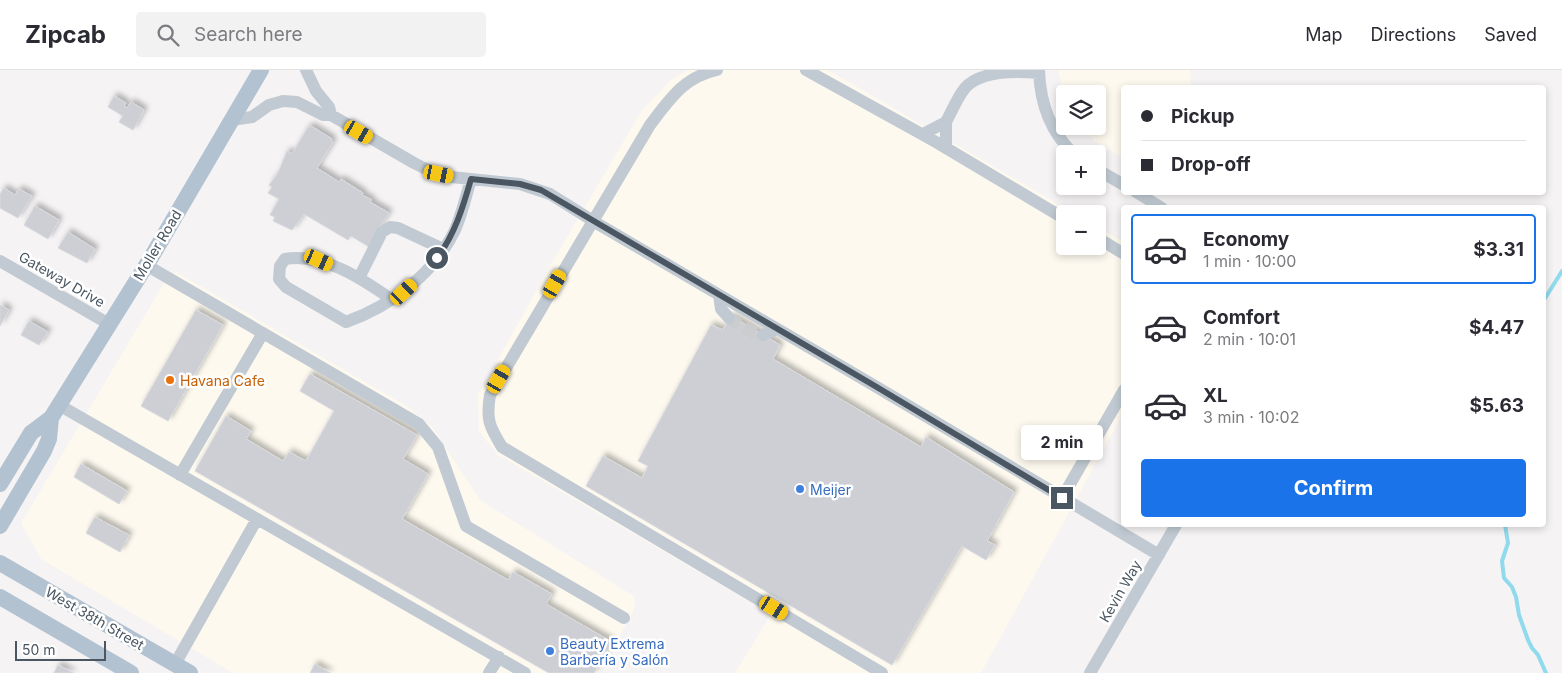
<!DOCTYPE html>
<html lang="en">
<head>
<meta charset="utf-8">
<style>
	body { margin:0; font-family:Inter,sans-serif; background:#f2f2f3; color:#2b2b33; height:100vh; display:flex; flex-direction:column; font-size:19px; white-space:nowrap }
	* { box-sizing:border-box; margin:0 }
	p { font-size:16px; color:#7c7c81 }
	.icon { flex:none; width:28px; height:28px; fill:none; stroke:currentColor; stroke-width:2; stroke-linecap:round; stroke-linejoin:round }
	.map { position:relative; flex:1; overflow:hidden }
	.details { position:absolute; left:1121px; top:135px; width:425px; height:322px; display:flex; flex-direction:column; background:#fff; border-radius:5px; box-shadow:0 2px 8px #0003 }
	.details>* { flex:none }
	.guide { position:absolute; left:1121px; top:15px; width:425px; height:110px; border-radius:5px; box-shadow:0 2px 8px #0003; display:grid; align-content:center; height:110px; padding:0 20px; background:#fff }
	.fabs { position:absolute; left:1056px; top:15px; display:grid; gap:10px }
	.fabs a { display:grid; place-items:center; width:50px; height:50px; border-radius:5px; background:#fff; box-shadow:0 2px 8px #0003; font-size:25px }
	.scale { position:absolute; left:15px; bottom:12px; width:91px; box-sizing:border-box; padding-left:5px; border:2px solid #4a5661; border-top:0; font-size:14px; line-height:18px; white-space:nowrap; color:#4a5661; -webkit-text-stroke:4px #fff; paint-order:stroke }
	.end { position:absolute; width:22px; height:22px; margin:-11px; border:6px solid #4a5661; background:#fff; box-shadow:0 0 0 2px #fff }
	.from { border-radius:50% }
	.bubble { position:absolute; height:35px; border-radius:5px; background:#fff; box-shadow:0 2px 8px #0003; font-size:16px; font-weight:700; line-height:35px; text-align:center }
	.car { position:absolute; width:15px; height:30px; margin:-15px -8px; border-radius:6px; box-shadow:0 0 4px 1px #0007; background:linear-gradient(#f5c518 24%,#345 0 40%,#f5c518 0 76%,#345 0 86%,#f5c518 0) }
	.guide b { display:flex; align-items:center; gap:18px; height:48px; font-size:19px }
	.guide b+b { border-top:1px solid #e1e1e2 }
	.guide i { width:12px; height:12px; background:#2b2b33 }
	ul { padding:9px 0 0; list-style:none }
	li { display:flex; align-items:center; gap:15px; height:70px; margin:0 10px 8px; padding:0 10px; border:2px solid transparent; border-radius:5px }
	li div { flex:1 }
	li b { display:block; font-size:19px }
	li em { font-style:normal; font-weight:700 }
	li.active { border-color:#1a73e8 }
	li>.icon { width:45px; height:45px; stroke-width:1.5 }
	.button { display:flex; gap:10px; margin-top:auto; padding:10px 20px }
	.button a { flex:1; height:58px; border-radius:5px; background:#1a73e8; color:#fff; font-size:20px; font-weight:700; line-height:58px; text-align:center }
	header { display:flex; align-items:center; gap:30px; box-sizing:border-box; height:70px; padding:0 25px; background:#fff; border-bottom:1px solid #e1e1e2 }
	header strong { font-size:24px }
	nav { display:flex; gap:28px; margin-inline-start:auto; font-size:18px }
	.search { width:350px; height:45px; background:#f2f2f3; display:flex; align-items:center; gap:12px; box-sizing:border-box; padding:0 18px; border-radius:5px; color:#7c7c81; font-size:19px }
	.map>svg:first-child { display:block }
	.commercial { fill:#fdf9ef }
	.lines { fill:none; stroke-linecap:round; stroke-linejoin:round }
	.stream { stroke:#90daee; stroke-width:4 }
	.building { fill:#cdcfd5; stroke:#d7d9de; filter:url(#shadow) }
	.minor-tunnel { stroke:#caccce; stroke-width:12; stroke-dasharray:12 6; stroke-linecap:butt }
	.minor { stroke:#c1cad2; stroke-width:12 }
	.major { stroke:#b3c2d1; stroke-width:16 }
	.route { stroke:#4a5661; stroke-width:6 }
	.food-dot { fill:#e8710a; stroke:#fff; stroke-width:2 }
	.shop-dot { fill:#3f7fe0; stroke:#fff; stroke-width:2 }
	.labels { text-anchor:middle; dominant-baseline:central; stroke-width:5; stroke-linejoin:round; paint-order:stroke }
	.street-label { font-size:14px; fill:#4a5661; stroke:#fff }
	.food-label { font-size:14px; fill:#c56008; stroke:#fff; text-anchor:start }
	.shop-label { font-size:14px; fill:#366cbe; stroke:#fff; text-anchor:start }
</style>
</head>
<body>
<header>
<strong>Zipcab</strong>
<div class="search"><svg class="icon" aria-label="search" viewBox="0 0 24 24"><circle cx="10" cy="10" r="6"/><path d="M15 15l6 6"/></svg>Search here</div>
<nav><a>Map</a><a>Directions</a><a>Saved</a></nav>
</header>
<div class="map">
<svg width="1562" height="603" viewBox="0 0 1562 603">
	<defs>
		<filter id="shadow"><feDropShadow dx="3.5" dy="-3.5" stdDeviation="2.5" flood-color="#0004"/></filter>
	</defs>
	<rect width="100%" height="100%" fill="#f5f3f3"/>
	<path class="commercial" d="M688,0H828L1075,144H1065V176H1098V157L1124,172V342L981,603H735L771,544L497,384L479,361L478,325L553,191L642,40L672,9Z
		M1058,0H1190L1191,17L1124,18V88L1095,72L1083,56H1098V24H1065V29Z
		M176,202L408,337L433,358L480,430L635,527L634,540L599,603H233L41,489L21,453L166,210Z"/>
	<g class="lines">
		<path class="stream" d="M1544,230L1562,201
			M1505,455L1508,473L1502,491L1504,508L1512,517L1516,527L1519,545L1528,570L1532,578L1538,585L1546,603"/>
	</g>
	<path class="building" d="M114,26L126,33L124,36L127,38L131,32L144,40L133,60L119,52L123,46L108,37Z
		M311,56L332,69L331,71L333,72L317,98L339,112L341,109L363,123L362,125L372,130L370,132L389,143L376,162L369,177L351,166L348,170L304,144L292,160L273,151L275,147L270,145L279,129L268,123L272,117L269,115L278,103L287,81L292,84L308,57L310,58Z
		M4,118L15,125L19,119L32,126L18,148L0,138V124Z
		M35,136L59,150L48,169L24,155Z
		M68,162L95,179L87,193L58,178Z
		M0,235L9,240L0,256Z
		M196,240L223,255L168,351L141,336Z
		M731,246L780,275L773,289L921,377L926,367L1014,422L987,471L995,475L986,490L962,476L892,595L586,416L603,386L642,408L648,396L638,391L711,255L723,260Z
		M29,251L48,262L39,275L21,265Z
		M310,304L417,365L403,389L428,404L402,449L508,510L513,502L552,524L546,534L612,572L594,603H549L195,401L226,346L251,361L246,369L283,391L289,382L306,391L334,341L300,321Z
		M81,394L127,421L119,434L74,407Z
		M95,447L129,465L120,482L86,463Z
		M315,594L330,603H310Z
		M58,595L73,603H54Z"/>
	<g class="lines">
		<path class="minor-tunnel" d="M729,248L758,265H763"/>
		<path class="minor" d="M306,0L316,21L329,37L331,45
			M717,0C684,7 670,29 650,55L490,325C486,349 489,356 502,377L882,603
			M806,0L936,72L1065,149
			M1039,0C1040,31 1050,62 1074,84
			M232,50L252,47L269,35L283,31L297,32L323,45H331L414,93L430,101L451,107L520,114L550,124L598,154L875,316L1159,485
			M946,52C952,41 957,28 965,18C981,0 1016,1 1039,3
			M923,64L946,52V77
			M1098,100L1124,115
			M1136,122L1162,138
			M1098,168L1124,184
			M0,191L109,254
			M146,195L419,354L438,377L466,456L624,548
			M359,208L382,162L390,157L398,158L443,179
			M719,225L721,239L729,248
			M391,229C361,208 323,183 285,189L280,196L279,209L286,217L346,252C391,236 434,204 455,160C462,144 466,126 471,109
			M763,265L777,259
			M59,335L525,603
			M180,405L263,263
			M1062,428L1124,320
			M175,594L257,449
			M489,603L499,587
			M1090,603L1176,455"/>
		<path class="major" d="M0,414L31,363L51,348L152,186L261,0
			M0,456L44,381L49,369L51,348
			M0,493L190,603
			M0,527L131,603"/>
	</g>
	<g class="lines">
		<path class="route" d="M437,188C455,164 463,137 471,109L520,114L541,120L875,316L1062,428"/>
	</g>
	<circle class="food-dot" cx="170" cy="310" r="5"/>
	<g class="shop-dot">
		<circle cx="800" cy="419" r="5"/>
		<circle cx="550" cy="581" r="5"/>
	</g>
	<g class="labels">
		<g class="street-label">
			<text transform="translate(157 175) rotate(-59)">Moller Road</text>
			<text transform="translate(62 209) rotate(30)">Gateway Drive</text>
			<text transform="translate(1120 521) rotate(-60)">Kevin Way</text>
			<text transform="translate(95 548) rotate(30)">West 38th Street</text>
		</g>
		<g class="food-label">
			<text x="180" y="310">Havana Cafe</text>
		</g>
		<g class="shop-label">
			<text x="810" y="419">Meijer</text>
			<text x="560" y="573">Beauty Extrema<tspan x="560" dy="16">Barbería y Salón</tspan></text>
		</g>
	</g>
</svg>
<div class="fabs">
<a><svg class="icon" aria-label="layers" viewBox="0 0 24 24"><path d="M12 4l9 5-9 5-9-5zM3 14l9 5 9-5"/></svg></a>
<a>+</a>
<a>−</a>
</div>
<div class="scale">50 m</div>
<i class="end from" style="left:437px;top:188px"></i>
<i class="end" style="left:1062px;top:428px"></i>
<div class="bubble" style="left:1021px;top:355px;width:82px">2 min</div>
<i class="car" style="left:359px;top:62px;rotate:120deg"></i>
<i class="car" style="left:439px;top:104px;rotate:102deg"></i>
<i class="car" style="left:319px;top:190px;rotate:114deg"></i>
<i class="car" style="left:555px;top:214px;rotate:30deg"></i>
<i class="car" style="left:404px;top:222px;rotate:47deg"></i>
<i class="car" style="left:499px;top:309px;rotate:30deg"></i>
<i class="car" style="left:774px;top:538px;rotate:121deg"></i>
<div class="guide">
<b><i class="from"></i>Pickup</b>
<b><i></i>Drop-off</b>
</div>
<section class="details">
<ul>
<li class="active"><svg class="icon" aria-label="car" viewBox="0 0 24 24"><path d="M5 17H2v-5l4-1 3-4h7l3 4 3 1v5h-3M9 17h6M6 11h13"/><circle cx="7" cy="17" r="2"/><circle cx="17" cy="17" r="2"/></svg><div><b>Economy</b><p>1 min · 10:00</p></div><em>$3.31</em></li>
<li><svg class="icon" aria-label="car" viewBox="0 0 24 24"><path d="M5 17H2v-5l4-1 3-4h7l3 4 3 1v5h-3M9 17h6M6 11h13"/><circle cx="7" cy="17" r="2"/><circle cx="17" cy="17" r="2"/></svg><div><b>Comfort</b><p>2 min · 10:01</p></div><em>$4.47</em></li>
<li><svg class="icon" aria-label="car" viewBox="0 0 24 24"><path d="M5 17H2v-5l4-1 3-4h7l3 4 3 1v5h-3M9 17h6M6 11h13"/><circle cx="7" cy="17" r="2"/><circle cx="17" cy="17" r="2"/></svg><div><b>XL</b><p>3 min · 10:02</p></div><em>$5.63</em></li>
</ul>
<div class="button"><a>Confirm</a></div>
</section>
</div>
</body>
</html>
